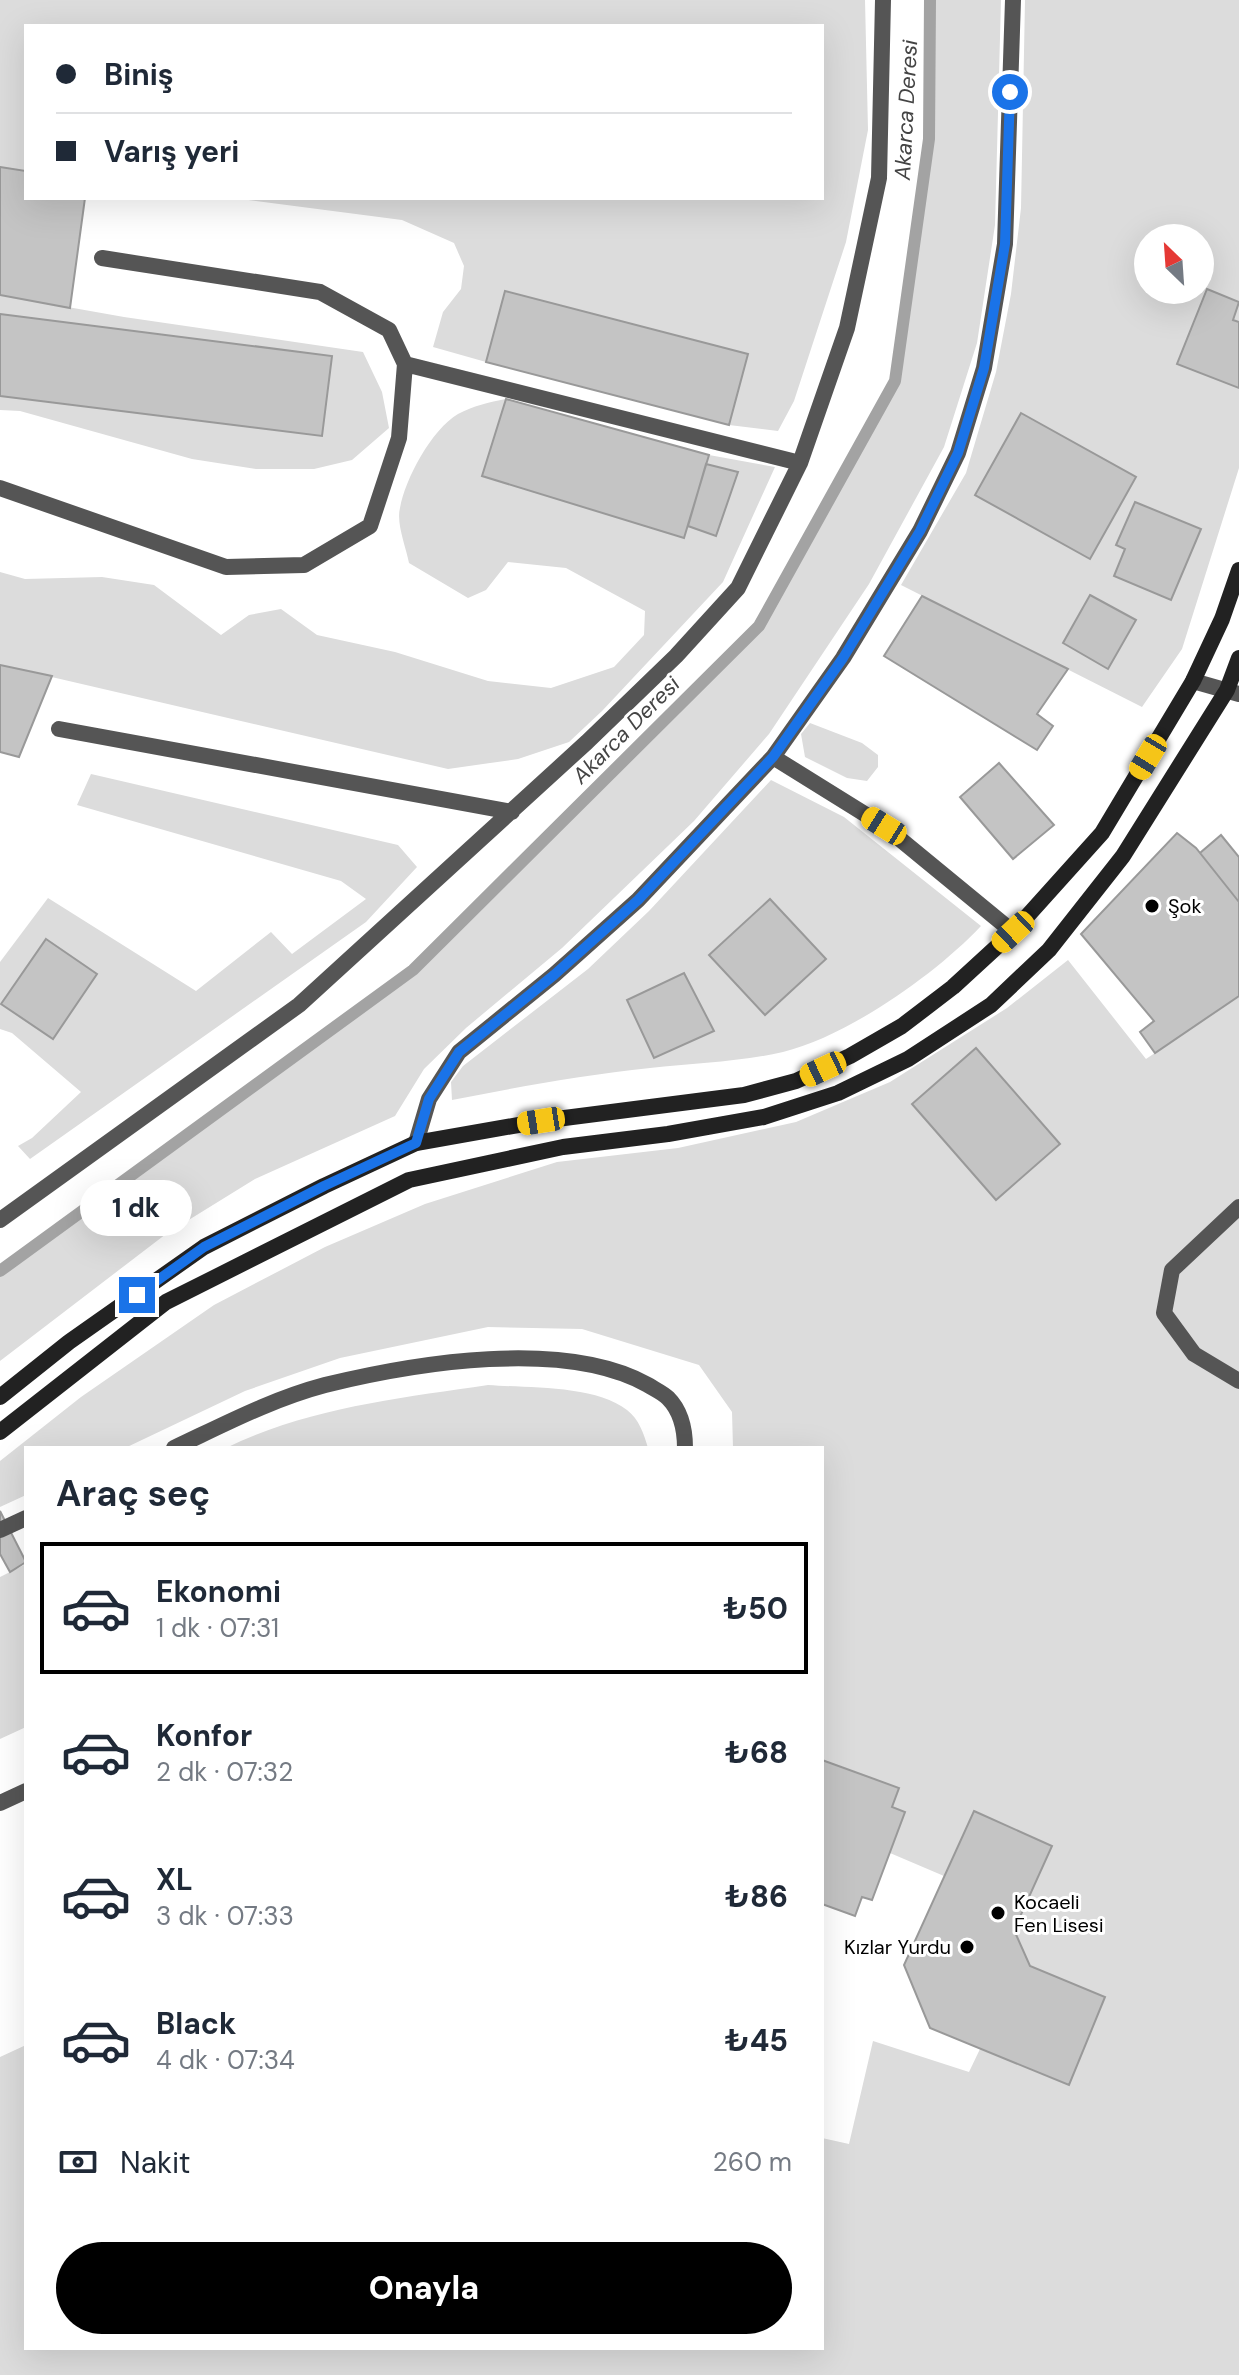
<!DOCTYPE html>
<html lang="tr">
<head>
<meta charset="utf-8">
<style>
	body { margin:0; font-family:"DM Sans",sans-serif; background:#f6f6f7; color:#1f2937; height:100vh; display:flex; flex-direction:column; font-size:30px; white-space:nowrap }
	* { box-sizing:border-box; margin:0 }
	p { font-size:26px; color:#747a83 }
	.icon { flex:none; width:44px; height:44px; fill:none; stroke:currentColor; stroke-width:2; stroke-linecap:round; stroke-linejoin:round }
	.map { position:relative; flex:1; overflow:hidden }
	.sheet { position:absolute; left:24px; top:1446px; width:800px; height:904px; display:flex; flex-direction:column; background:#fff; border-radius:0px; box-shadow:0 8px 32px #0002 }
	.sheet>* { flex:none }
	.banner { position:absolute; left:24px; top:24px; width:800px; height:176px; border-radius:0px; box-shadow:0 8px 32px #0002; display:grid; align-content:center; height:176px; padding:0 32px; background:#fff }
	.needle { width:52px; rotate:335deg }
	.fabs { position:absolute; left:1134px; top:224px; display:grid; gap:16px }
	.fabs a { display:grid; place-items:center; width:80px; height:80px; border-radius:50%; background:#fff; box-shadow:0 8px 32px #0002; font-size:40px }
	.end { position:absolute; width:36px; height:36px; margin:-18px; border:10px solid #1a73e8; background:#fff; box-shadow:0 0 0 4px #fff }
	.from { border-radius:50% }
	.bubble { position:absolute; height:56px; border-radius:28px; background:#fff; box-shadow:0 8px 32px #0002; font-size:26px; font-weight:800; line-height:56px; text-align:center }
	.car { position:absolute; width:24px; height:48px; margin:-24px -12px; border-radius:10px; box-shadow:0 0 6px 2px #0007; background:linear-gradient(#f5c518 24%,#345 0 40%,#f5c518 0 76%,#345 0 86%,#f5c518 0) }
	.banner b { display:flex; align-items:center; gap:28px; height:76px; font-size:30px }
	.banner b+b { border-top:2px solid #e0e1e3 }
	.banner i { width:20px; height:20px; background:#1f2937 }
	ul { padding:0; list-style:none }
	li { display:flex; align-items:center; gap:24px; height:132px; margin:0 16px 12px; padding:0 16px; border:4px solid transparent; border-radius:0px }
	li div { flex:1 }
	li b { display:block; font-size:30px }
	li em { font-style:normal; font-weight:800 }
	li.current { border-color:#000 }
	li>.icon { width:72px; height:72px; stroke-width:1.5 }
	h2 { padding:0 32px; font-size:36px; line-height:96px }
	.pay { display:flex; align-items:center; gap:20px; height:88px; padding:0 32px; font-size:30px }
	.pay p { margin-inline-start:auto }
	.cta { display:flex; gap:16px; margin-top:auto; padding:16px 32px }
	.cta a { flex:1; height:92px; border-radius:48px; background:#000; color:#fff; font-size:32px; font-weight:800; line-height:92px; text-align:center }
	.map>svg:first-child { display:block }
	.green { fill:#dcdcdc; fill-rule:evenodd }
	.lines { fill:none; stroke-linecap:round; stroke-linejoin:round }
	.stream { stroke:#a3a3a3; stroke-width:12 }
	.building { fill:#c4c4c4; stroke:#999; stroke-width:2 }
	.service { stroke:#555; stroke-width:16 }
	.minor { stroke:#555; stroke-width:16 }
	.secondary { stroke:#222; stroke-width:16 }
	.route { stroke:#1a73e8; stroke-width:10 }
	.poi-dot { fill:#000; stroke:#fff; stroke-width:3 }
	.labels { text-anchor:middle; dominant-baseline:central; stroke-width:6; stroke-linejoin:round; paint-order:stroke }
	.poi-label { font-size:20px; fill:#000; stroke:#fff; text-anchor:start }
	.water-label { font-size:22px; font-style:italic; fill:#444; stroke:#fff }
</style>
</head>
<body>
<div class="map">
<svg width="1239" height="2375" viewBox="0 0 1239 2375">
	<rect width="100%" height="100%" fill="#fff"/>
	<path class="green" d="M0,0H865L868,130L846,242L794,401L778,431L729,425L748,354L506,291L486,362L433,347L443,312L461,289L464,266L454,243L402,220L233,198H822V26H26V171L0,167Z
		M930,0H1001L995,225L977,343L944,447L869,584L769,734L694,821L562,948L466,1028L424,1069L395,1116L255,1179L166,1234L0,1361V1271L413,970L759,626L895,381L929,139Z
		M1025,0H1239V468L1182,649L1142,707L901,585L966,473L996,372L1011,294L1021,208ZM1148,238H1200V290H1148Z
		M0,295L124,317L363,352L382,392L389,428L352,460L314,469H256L192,459L20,411L0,410Z
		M506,399L482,476L684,538L688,526L716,536L737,473L706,464L709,455L775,467L723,582L602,711L569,742L518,759L448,769L0,665V572L25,579L102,577L154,585L221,635L249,615L281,609L317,635L395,652L488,681L551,688L614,667L644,635L645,611L566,568L508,562L486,590L468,598L409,563C406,547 396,523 400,508C405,479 432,429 458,414C473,406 489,402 506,399Z
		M810,723L862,743L878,755V767L867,781L847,778L805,757L801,734Z
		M91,774L398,845L417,867L366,922L30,1159L18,1146L32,1138L81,1092L12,1033L0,1029V962L48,898L196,991L271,932L292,954L366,899L341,881L77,805Z
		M771,780L844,817L981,926C936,974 848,1036 783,1052C739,1062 694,1063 650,1068C583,1075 518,1087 452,1100L451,1082L463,1066L588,969L649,911Z
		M1068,960L1146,1059L1239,996V2375H0V2057L26,2045V2348H822V2138L849,2144L873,2041L969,2072L980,2049L1069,2085L1105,1997L1030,1966L1014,1930L1052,1846L974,1811L944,1876L890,1853L905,1812L892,1807L899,1788L822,1760V1448H733L732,1412L699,1365L582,1329L488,1327L340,1358L245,1391L125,1448H26V1495L0,1507V1461L81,1397L214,1305L325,1247L425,1204L557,1162L678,1148L796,1122L890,1082L1007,1008Z
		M488,1385C528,1388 595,1385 627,1410C639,1419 644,1434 648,1448H226C307,1408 400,1398 488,1385Z
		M26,1564V1727L0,1739V1577Z"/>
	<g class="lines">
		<path class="stream" d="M0,1271L413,970L759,626L895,381L929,139L930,0"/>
	</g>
	<path class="building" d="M0,167L26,171V198H85L70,308L0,295Z
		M1207,289L1239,302L1233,320L1239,322V388L1177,364Z
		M505,291L748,354L729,425L486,362Z
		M0,314L332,356L322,436L0,396Z
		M506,399L709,455L684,538L482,476Z
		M1021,413L1136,477L1090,559L975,495Z
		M706,464L738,472L716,536L688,526Z
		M1135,502L1201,529L1171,600L1114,576L1125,549L1116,545Z
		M1090,595L1136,620L1108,669L1063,643Z
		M922,596L1068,669L1037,714L1053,726L1037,750L884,656Z
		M0,665L52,676L19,757L0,752Z
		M999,763L1054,825L1013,859L960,797Z
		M1177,833L1196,848L1239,902V996L1155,1053L1140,1032L1154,1021L1081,934Z
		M1221,835L1239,857V902L1200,853Z
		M770,899L826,959L765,1015L709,955Z
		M46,939L97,974L53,1039L1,1004Z
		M684,973L714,1031L654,1058L627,1000Z
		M976,1048L1060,1144L996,1200L912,1104Z
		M0,1511L26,1562L10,1572L0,1554Z
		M822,1760L899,1788L892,1807L905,1812L872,1900L862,1897L855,1916L822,1904Z
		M974,1811L1052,1846L1014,1930L1030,1966L1105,1997L1069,2085L930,2028L904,1965Z"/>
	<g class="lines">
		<path class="service" d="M405,364L800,463
			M0,488L226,567L304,565L370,526L399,438L405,364L389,330L320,292L102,258
			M59,729L512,812
			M773,757L884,826L1013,932
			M416,1143L429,1099L459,1052L554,975L638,900L773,757L843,658L920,531L958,453L984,368L1005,244L1013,0
			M1239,1207L1172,1270L1164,1313L1194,1354L1239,1381
			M0,1220L299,1005L587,742L676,656L738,588L800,463L847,328L879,178L883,0
			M174,1448C223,1425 272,1399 325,1385C415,1363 564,1338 648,1385C654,1389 663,1393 668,1398C682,1412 685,1430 685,1448
			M0,1530L26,1518
			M0,1803L26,1791"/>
		<path class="minor" d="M1193,681L1239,694"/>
		<path class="secondary" d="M0,1397L69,1342L204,1247L324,1186L416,1143L541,1121L744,1095L796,1081L850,1056L902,1026L953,987L1013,932L1102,833L1193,681L1222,619L1239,570
			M0,1432L166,1302L409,1180L563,1147L668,1134L764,1117L838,1093L908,1059L991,1005L1049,950L1123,856L1227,690L1239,658"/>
	</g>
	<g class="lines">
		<path class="route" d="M137,1295L204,1247L324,1186L416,1143L429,1099L459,1052L554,975L638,900L773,757L843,658L920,531L958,453L984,368L1005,244L1010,92"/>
	</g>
	<g class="poi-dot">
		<circle cx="1152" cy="906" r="8"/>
		<circle cx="998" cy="1913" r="8"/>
		<circle cx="967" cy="1947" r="8"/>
	</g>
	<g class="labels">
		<g class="poi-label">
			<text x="1168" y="906">Şok</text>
			<text x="1014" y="1902">Kocaeli<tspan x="1014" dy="23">Fen Lisesi</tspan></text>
			<text x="951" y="1947" text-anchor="end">Kızlar Yurdu</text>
		</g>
		<g class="water-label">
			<text transform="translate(906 110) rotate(-87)">Akarca Deresi</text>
			<text transform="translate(626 730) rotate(-45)">Akarca Deresi</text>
		</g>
	</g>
</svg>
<div class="fabs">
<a><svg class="needle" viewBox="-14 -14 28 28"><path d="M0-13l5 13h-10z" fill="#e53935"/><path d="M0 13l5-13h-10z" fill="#747a83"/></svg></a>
</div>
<i class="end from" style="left:1010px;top:92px"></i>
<i class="end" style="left:137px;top:1295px"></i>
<div class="bubble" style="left:80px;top:1180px;width:112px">1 dk</div>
<i class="car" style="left:1148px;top:757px;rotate:211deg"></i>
<i class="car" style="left:884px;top:826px;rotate:302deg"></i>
<i class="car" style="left:1013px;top:932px;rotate:227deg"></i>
<i class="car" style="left:823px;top:1069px;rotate:245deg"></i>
<i class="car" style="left:541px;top:1121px;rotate:261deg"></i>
<div class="banner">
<b><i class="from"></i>Biniş</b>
<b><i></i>Varış yeri</b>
</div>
<section class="sheet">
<h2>Araç seç</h2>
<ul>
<li class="current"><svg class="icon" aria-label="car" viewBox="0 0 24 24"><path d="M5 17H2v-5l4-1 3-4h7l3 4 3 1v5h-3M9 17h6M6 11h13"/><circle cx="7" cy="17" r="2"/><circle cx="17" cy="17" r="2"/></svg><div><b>Ekonomi</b><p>1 dk · 07:31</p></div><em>₺50</em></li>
<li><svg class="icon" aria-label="car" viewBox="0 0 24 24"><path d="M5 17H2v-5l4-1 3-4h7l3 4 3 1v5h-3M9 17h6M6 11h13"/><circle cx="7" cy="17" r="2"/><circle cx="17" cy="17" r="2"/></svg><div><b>Konfor</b><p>2 dk · 07:32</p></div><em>₺68</em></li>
<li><svg class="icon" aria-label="car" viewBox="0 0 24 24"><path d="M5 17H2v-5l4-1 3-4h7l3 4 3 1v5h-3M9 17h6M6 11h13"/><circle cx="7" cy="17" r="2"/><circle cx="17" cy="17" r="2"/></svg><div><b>XL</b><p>3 dk · 07:33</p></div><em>₺86</em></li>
<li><svg class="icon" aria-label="car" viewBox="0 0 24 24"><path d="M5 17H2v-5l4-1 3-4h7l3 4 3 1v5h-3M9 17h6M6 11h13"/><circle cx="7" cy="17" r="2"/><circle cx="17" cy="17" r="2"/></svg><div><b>Black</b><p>4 dk · 07:34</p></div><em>₺45</em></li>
</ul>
<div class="pay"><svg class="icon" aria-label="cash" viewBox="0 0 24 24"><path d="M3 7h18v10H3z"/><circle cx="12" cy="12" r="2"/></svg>Nakit<p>260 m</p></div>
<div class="cta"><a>Onayla</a></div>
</section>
</div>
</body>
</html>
